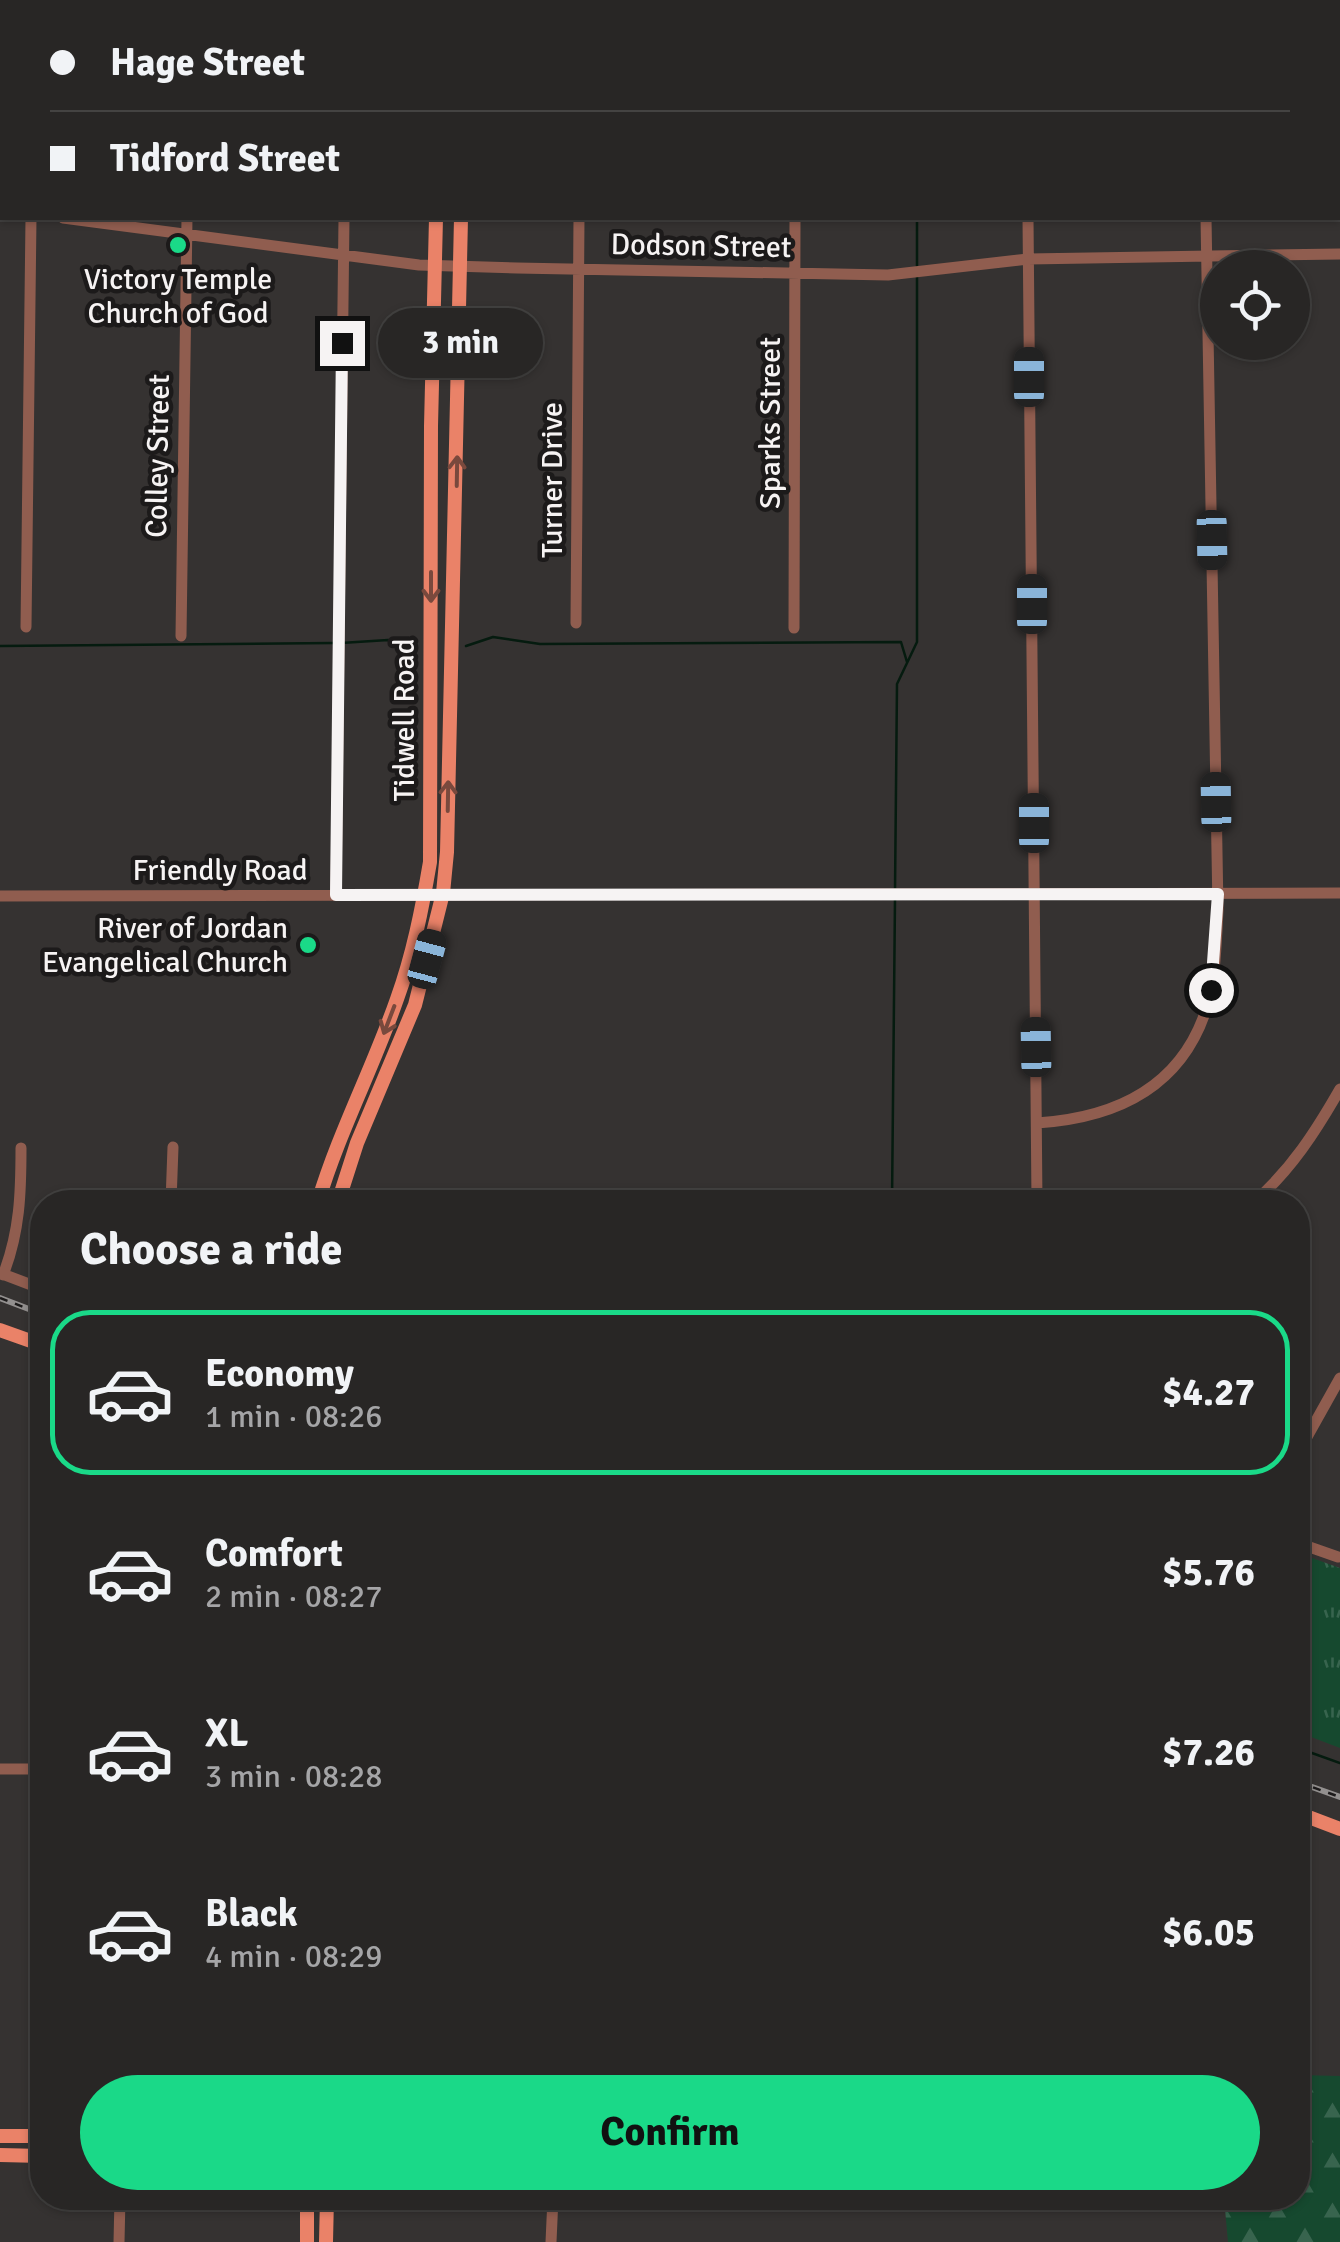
<!DOCTYPE html>
<html lang="en">
<head>
<meta charset="utf-8">
<style>
	body { margin:0; font-family:Signika,sans-serif; background:#343232; color:#f1f3f6; height:100vh; display:flex; flex-direction:column; font-size:38px; white-space:nowrap }
	* { box-sizing:border-box; margin:0 }
	p { font-size:32px; color:#a5a5a7 }
	.icon { flex:none; width:55px; height:55px; fill:none; stroke:currentColor; stroke-width:2; stroke-linecap:round; stroke-linejoin:round }
	.map { position:relative; flex:1; overflow:hidden }
	.panel { position:absolute; left:30px; top:1190px; width:1280px; height:1020px; display:flex; flex-direction:column; background:#282625; border-radius:40px; box-shadow:0 2px 8px #0004,0 0 0 2px #444342 }
	.panel>* { flex:none }
	.top-card { position:absolute; left:0px; top:0px; width:1340px; height:220px; box-shadow:0 2px 8px #0004,0 0 0 2px #444342; display:grid; align-content:center; height:220px; padding:0 50px; background:#282625 }
	.buttons { position:absolute; left:1200px; top:250px; display:grid; gap:20px }
	.buttons a { display:grid; place-items:center; width:110px; height:110px; border-radius:50%; background:#282625; box-shadow:0 2px 8px #0004,0 0 0 2px #444342; font-size:50px }
	.end { position:absolute; width:45px; height:45px; margin:-22px; border:12px solid #f6f3f3; background:#111; box-shadow:0 0 0 5px #111 }
	.from { border-radius:50% }
	.bubble { position:absolute; height:70px; border-radius:35px; background:#282625; box-shadow:0 2px 8px #0004,0 0 0 2px #444342; font-size:32px; font-weight:800; line-height:70px; text-align:center }
	.car { position:absolute; width:30px; height:60px; margin:-30px -15px; border-radius:12px; box-shadow:0 0 8px 2px #0007; background:linear-gradient(#222 24%,#8ab4d8 0 40%,#222 0 76%,#8ab4d8 0 86%,#222 0) }
	.top-card b { display:flex; align-items:center; gap:35px; height:95px; font-size:38px }
	.top-card b+b { border-top:2px solid #444342 }
	.top-card i { width:25px; height:25px; background:#f1f3f6 }
	ul { padding:0; list-style:none }
	li { display:flex; align-items:center; gap:30px; height:165px; margin:0 20px 15px; padding:0 30px; border:5px solid transparent; border-radius:40px }
	li div { flex:1 }
	li b { display:block; font-size:38px }
	li em { font-style:normal; font-weight:800 }
	li.on { border-color:#1ad988 }
	li>.icon { width:90px; height:90px; stroke-width:1.5 }
	h2 { padding:0 50px; font-size:45px; line-height:120px }
	.primary-button { display:flex; gap:20px; margin-top:auto; padding:20px 50px }
	.primary-button a { flex:1; height:115px; border-radius:60px; background:#1ad988; color:#111; font-size:40px; font-weight:800; line-height:115px; text-align:center }
	.map>svg:first-child { display:block }
	.grass { fill:url(#grass-tufts) }
	.forest { fill:url(#forest-firs) }
	.lines { fill:none; stroke-linecap:round; stroke-linejoin:round }
	.stream { stroke:#051b0f; stroke-width:2.5 }
	.minor { stroke:#905d4f; stroke-width:11 }
	.major { stroke:#ea8268; stroke-width:14 }
	.highway { stroke:#fe9b81; stroke-width:18 }
	.rail-casing { stroke:#93908f; stroke-width:6 }
	.rail { stroke:#1c1a1a; stroke-width:2.5; stroke-dasharray:8; stroke-linecap:butt }
	.oneway { stroke:#79493d }
	.route { stroke:#f6f3f3; stroke-width:12 }
	.poi-dot { fill:#1ad988; stroke:#1c1a1a; stroke-width:4 }
	.labels { text-anchor:middle; dominant-baseline:central; stroke-width:9; stroke-linejoin:round; paint-order:stroke }
	.street-label { font-size:30px; fill:#f6f3f3; stroke:#1c1a1a }
	.poi-label { font-size:30px; fill:#f6f3f3; stroke:#1c1a1a }
</style>
</head>
<body>
<div class="map">
<svg width="1340" height="2242" viewBox="0 0 1340 2242">
	<defs>
		<pattern id="grass-tufts" width="24" height="20" patternUnits="userSpaceOnUse" patternTransform="scale(2.5)"><rect width="24" height="20" fill="#16492f"/><path d="M3 7l-1-3M5 7V3M7 7l1-3M15 17l-1-3M17 17v-4M19 17l1-3" fill="none" stroke="#38644e"/></pattern>
		<pattern id="forest-firs" width="22" height="20" patternUnits="userSpaceOnUse" patternTransform="scale(2.5)"><rect width="22" height="20" fill="#16492f"/><path d="M5 1l3.5 6h-7zM16 11l3.5 6h-7z" fill="#38644e"/></pattern>
	</defs>
	<rect width="100%" height="100%" fill="#353231"/>
	<path class="grass" d="M1298,1553L1340,1568V1748L1298,1732Z"/>
	<path class="forest" d="M1298,2075L1340,2076V2242H1228L1224,2198H1298Z"/>
	<g class="lines">
		<path class="stream" d="M917,218V266
			M341,643L388,640L416,644
			M0,646L333,643
			M466,646L493,637L540,644L901,642L907,662
			M895,891L897,684L917,642V274
			M892,1202L895,899
			M1298,1748L1340,1763"/>
		<path class="minor" d="M0,209L2,210
			M63,218L419,265L517,268L888,275L1028,259L1340,254
			M1028,218L1037,1202
			M576,623L579,218
			M26,627L31,218
			M794,628L795,218
			M181,636L187,218
			M336,895L344,218
			M0,896L1340,893
			M1037,1123C1114,1118 1180,1089 1206,1010C1216,978 1216,943 1218,910L1206,218
			M171,1202L173,1147
			M1254,1202C1291,1170 1316,1131 1340,1089
			M0,1273L42,1289
			M3,1275C20,1232 21,1192 21,1148
			M1298,1453L1340,1378
			M1298,1543L1338,1557
			M0,1769H42
			M119,2242L120,2198
			M551,2242L553,2198"/>
		<path class="major" d="M495,0V2
			M463,2V0
			M0,70H2
			M1338,83H1340
			M318,1202C339,1132 373,1068 397,999C413,955 422,909 430,862L431,426L436,218
			M338,1202L357,1143L415,1005L443,893L447,852L461,218
			M0,1330L42,1345
			M1298,1813L1340,1829
			M0,2136H42
			M0,2155L42,2156
			M307,2242V2198
			M326,2242L327,2198"/>
		<path class="highway" d="M262,0H439
			M599,0L742,2
			M1338,6H1340
			M0,26H2
			M1338,32H1340
			M1338,58H1340"/>
		<g class="rail-casing">
			<path id="rail" d="M0,1298L42,1314
				M1298,1782L1340,1797"/>
		</g>
		<use href="#rail" class="rail"/>
	</g>
	<defs><path id="oneway-shaft" d="M-6 0H5M1.5-3L5.5 0L1.5 3" fill="none" stroke-width="1.6" stroke-linecap="round" stroke-linejoin="round" transform="scale(2.5)"/></defs>
	<g class="oneway">
		<use href="#oneway-shaft" transform="translate(457 471) rotate(-89)"/>
		<use href="#oneway-shaft" transform="translate(431 587) rotate(90)"/>
		<use href="#oneway-shaft" transform="translate(448 796) rotate(-89)"/>
		<use href="#oneway-shaft" transform="translate(389 1020) rotate(111)"/>
	</g>
	<g class="lines">
		<path class="route" d="M342,343L336,895L1218,894L1211,990"/>
	</g>
	<g class="poi-dot">
		<circle cx="178" cy="245" r="10"/>
		<circle cx="308" cy="945" r="10"/>
	</g>
	<g class="labels">
		<g class="street-label">
			<text transform="translate(701 246) rotate(1)">Dodson Street</text>
			<text transform="translate(770 423) rotate(-90)">Sparks Street</text>
			<text transform="translate(158 456) rotate(-89)">Colley Street</text>
			<text transform="translate(552 480) rotate(-90)">Turner Drive</text>
			<text transform="translate(404 720) rotate(-90)">Tidwell Road</text>
			<text x="220" y="870">Friendly Road</text>
		</g>
		<g class="poi-label">
			<text x="178" y="279">Victory Temple<tspan x="178" dy="34">Church of God</tspan></text>
			<text x="288" y="928" text-anchor="end">River of Jordan<tspan x="288" dy="34">Evangelical Church</tspan></text>
		</g>
	</g>
</svg>
<div class="buttons">
<a><svg class="icon" aria-label="locate" viewBox="0 0 24 24"><circle cx="12" cy="12" r="6"/><path d="M12 2v4M12 18v4M2 12h4M18 12h4"/></svg></a>
</div>
<i class="end from" style="left:1211px;top:990px"></i>
<i class="end" style="left:342px;top:343px"></i>
<div class="bubble" style="left:378px;top:308px;width:165px">3 min</div>
<i class="car" style="left:1029px;top:377px;rotate:0deg"></i>
<i class="car" style="left:1212px;top:540px;rotate:179deg"></i>
<i class="car" style="left:1032px;top:604px;rotate:0deg"></i>
<i class="car" style="left:1216px;top:802px;rotate:359deg"></i>
<i class="car" style="left:1034px;top:823px;rotate:0deg"></i>
<i class="car" style="left:427px;top:959px;rotate:15deg"></i>
<i class="car" style="left:1036px;top:1047px;rotate:359deg"></i>
<div class="top-card">
<b><i class="from"></i>Hage Street</b>
<b><i></i>Tidford Street</b>
</div>
<section class="panel">
<h2>Choose a ride</h2>
<ul>
<li class="on"><svg class="icon" aria-label="car" viewBox="0 0 24 24"><path d="M5 17H2v-5l4-1 3-4h7l3 4 3 1v5h-3M9 17h6M6 11h13"/><circle cx="7" cy="17" r="2"/><circle cx="17" cy="17" r="2"/></svg><div><b>Economy</b><p>1 min · 08:26</p></div><em>$4.27</em></li>
<li><svg class="icon" aria-label="car" viewBox="0 0 24 24"><path d="M5 17H2v-5l4-1 3-4h7l3 4 3 1v5h-3M9 17h6M6 11h13"/><circle cx="7" cy="17" r="2"/><circle cx="17" cy="17" r="2"/></svg><div><b>Comfort</b><p>2 min · 08:27</p></div><em>$5.76</em></li>
<li><svg class="icon" aria-label="car" viewBox="0 0 24 24"><path d="M5 17H2v-5l4-1 3-4h7l3 4 3 1v5h-3M9 17h6M6 11h13"/><circle cx="7" cy="17" r="2"/><circle cx="17" cy="17" r="2"/></svg><div><b>XL</b><p>3 min · 08:28</p></div><em>$7.26</em></li>
<li><svg class="icon" aria-label="car" viewBox="0 0 24 24"><path d="M5 17H2v-5l4-1 3-4h7l3 4 3 1v5h-3M9 17h6M6 11h13"/><circle cx="7" cy="17" r="2"/><circle cx="17" cy="17" r="2"/></svg><div><b>Black</b><p>4 min · 08:29</p></div><em>$6.05</em></li>
</ul>
<div class="primary-button"><a>Confirm</a></div>
</section>
</div>
</body>
</html>
